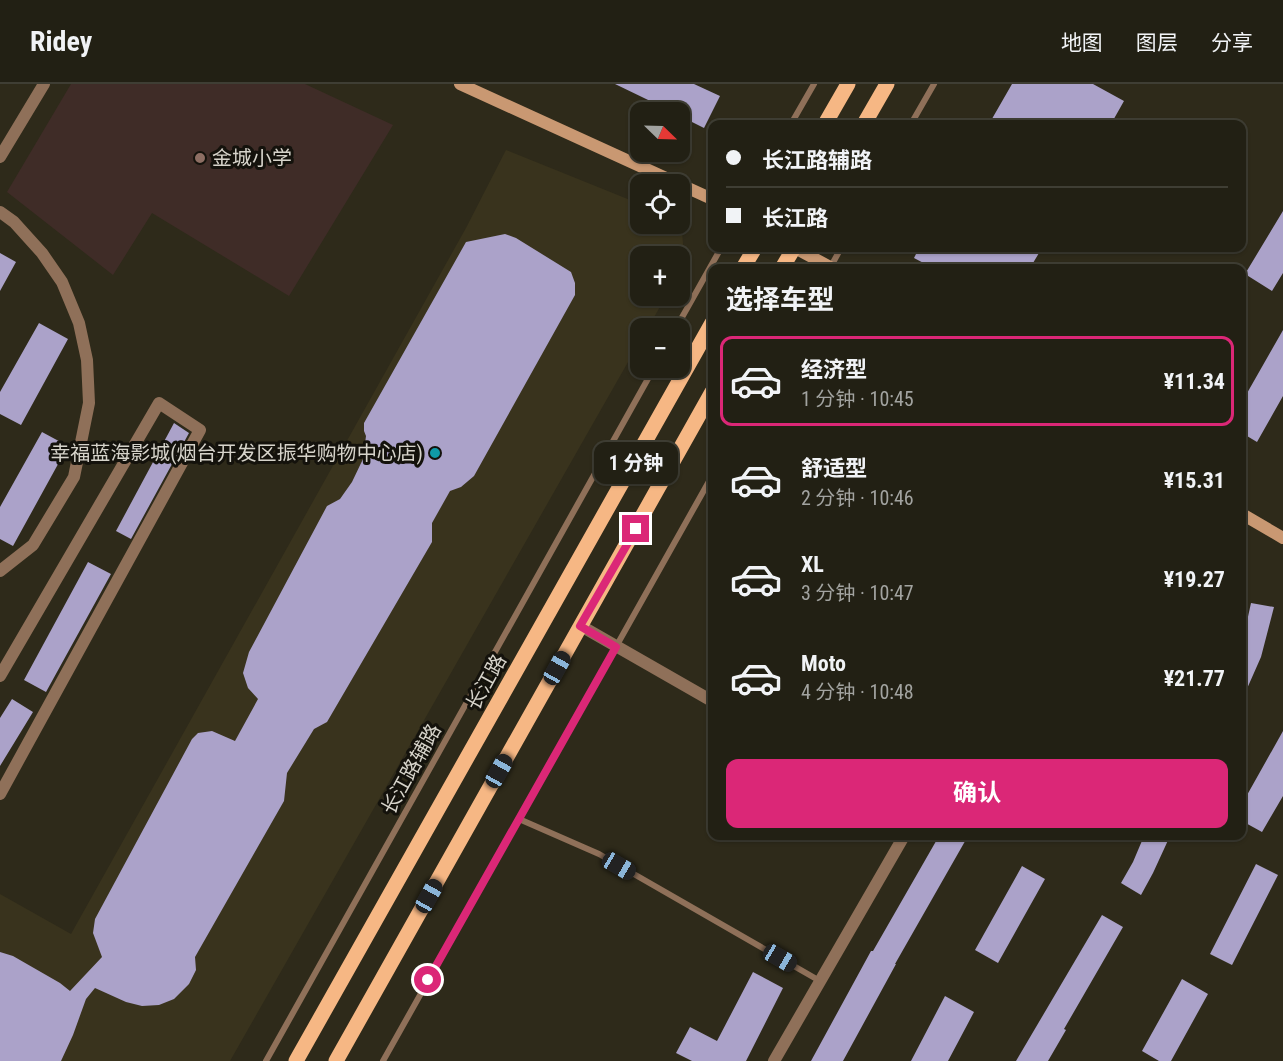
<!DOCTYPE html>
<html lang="zh">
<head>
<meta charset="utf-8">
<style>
	body { margin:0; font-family:"Roboto Condensed","Noto Sans SC",sans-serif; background:#2e2d22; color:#f1f3f6; height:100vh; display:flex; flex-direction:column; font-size:22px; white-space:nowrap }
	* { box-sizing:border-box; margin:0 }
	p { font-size:20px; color:#a2a3a0 }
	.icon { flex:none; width:33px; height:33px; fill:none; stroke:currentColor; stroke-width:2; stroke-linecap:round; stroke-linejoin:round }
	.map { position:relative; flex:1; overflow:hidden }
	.sheet { position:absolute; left:708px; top:180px; width:538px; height:576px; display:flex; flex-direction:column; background:#222014; border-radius:12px; box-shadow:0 2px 4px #0004,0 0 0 2px #3f3e34 }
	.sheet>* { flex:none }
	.top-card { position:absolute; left:708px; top:36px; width:538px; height:132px; border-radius:12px; box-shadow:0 2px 4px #0004,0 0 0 2px #3f3e34; display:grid; align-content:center; height:132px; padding:0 18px; background:#222014 }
	.needle { width:39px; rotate:113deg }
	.controls { position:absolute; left:630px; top:18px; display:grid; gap:12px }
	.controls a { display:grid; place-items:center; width:60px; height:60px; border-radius:12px; background:#222014; box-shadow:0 2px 4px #0004,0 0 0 2px #3f3e34; font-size:30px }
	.end { position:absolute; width:27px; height:27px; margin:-14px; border:8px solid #db2777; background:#fff; box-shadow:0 0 0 3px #fff }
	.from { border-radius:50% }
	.bubble { position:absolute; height:42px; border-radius:12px; background:#222014; box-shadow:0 2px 4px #0004,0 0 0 2px #3f3e34; font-size:20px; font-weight:700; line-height:42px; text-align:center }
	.car { position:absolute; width:18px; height:36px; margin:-18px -9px; border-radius:8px; box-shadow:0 0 4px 2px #0007; background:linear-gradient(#222 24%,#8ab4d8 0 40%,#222 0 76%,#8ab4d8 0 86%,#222 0) }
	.top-card b { display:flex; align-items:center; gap:21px; height:57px; font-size:22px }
	.top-card b+b { border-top:2px solid #3f3e34 }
	.top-card i { width:15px; height:15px; background:#f1f3f6 }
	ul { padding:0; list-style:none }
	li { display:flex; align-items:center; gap:18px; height:90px; margin:0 12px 9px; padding:0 6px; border:3px solid transparent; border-radius:12px }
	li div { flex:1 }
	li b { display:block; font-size:22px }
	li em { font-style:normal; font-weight:700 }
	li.current { border-color:#db2777 }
	li>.icon { width:54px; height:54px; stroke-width:1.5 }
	h2 { padding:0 18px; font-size:27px; line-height:72px }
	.cta { display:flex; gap:12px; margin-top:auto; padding:12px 18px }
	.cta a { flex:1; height:69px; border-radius:12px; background:#db2777; color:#fff; font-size:24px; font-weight:700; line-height:69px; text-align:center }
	header { display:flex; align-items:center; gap:36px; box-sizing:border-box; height:84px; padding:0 30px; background:#222014; border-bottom:2px solid #3f3e34 }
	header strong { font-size:28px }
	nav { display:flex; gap:33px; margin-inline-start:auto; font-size:21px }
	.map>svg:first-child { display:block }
	.built { fill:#39331d }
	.education { fill:#3f2c27 }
	.building { fill:#aba2c9 }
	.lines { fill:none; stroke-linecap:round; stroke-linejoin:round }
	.lane { stroke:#8f7059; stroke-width:6 }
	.street { stroke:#8f7059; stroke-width:12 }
	.secondary { stroke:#c99872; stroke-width:12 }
	.primary { stroke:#f6b784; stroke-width:15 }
	.route { stroke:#db2777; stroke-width:8 }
	.education-dot { fill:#8d6e63; stroke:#14120c; stroke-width:2 }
	.culture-dot { fill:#0f9aa8; stroke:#14120c; stroke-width:2 }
	.labels { text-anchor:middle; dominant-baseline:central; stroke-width:6; stroke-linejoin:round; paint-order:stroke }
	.poi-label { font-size:20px; fill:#d6d3ca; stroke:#14120c; text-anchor:start }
	.street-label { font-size:20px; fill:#d6d3ca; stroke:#14120c }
</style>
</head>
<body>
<header>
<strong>Ridey</strong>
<nav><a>地图</a><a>图层</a><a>分享</a></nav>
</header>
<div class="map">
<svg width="1283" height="977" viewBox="0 0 1283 977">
	<rect width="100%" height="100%" fill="#2e2a1a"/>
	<path class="built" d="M506,66L640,120V140H676L682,148L684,171L680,185V172H640V212H666L648,244H640V257L230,977H0V810L71,850L466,144Z"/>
	<path class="education" d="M71,0H305L393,41L289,212L152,129L113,191L7,108Z"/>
	<path class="building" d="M615,0H694L720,12L704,44L680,32V28H673Z
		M1012,0H1093L1124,17L1111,40H989Z
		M1283,127V189L1272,207L1245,190Z
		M505,150L516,154L571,188L575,199V211L474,392L461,403L450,407L432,439V458L327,638L314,645L287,689L284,717L195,873L196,886L189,900L174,915L159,921L142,922L126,918L95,904L86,915L73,951L61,977H0V868L13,872L60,899L70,907L102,873L93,849L95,835L192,655L198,649L212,647L235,657L258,615L248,604L243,589L249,568L327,422L340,415L352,398L363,375L366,352L364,347V339L466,158Z
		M919,164H1042L1030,184H933L914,174Z
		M0,169L16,178L0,207Z
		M39,239L68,255L21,341L0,330V308Z
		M1283,246V312L1257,358L1242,349V318Z
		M174,339L189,349L131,455L116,447Z
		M42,348L68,362L13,462L0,455V423Z
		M88,478L111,490L46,608L24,596Z
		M1251,519L1274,523L1261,573L1242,616V560Z
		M12,615L33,628L0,682V634Z
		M1283,647V712L1262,748L1242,737V720Z
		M939,752H968L895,880H896L843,977H811L871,867H873Z
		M1144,752H1170L1153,789L1141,811L1121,799L1133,778Z
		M1256,780L1278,791L1232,881L1210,870Z
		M1022,782L1045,795L998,879L975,866Z
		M1102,831L1123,843L1064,945L1066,946L1048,977H1016Z
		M753,888L783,904L746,977H692L676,969L690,943L717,957Z
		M1182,895L1208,910L1171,977H1159L1142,967Z
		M945,912L974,928L948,977H911Z"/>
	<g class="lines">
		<path class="lane" d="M791,40L814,0
			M911,40L934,0
			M830,184L841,164
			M676,244L721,164
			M519,735L599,770L820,897
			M266,977L654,284
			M383,977L712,392"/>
		<path class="street" d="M0,73L44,0
			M0,128L14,138L42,169L62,198L79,239L87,276L89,319L74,393L33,461L0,487
			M581,542L712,617
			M0,592L159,319L200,346L0,710
			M774,977L904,752"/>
		<path class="secondary" d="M460,0L712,115
			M795,164L832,184
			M1242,430L1283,454"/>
		<path class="primary" d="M825,40L848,0
			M864,40L887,0
			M743,184L755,164
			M782,184L794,164
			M296,977L712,239
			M336,977L712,308"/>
	</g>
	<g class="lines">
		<path class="route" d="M428,896L616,563L580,542L636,445"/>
	</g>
	<circle class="education-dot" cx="200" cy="74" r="6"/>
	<circle class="culture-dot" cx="435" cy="369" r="6"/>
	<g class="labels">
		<g class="poi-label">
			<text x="212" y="74">金城小学</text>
			<text x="423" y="369" text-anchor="end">幸福蓝海影城(烟台开发区振华购物中心店)</text>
		</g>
		<g class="street-label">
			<text transform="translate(486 598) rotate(-61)">长江路</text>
			<text transform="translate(411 685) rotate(-61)">长江路辅路</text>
		</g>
	</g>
</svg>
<div class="controls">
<a><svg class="needle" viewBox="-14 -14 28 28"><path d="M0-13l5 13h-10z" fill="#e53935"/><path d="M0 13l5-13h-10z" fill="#a2a3a0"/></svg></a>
<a><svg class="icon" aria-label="locate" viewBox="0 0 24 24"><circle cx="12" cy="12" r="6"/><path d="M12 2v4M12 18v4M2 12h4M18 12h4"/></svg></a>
<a>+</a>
<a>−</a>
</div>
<i class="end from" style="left:428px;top:896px"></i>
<i class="end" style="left:636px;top:445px"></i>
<div class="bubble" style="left:594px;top:358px;width:84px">1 分钟</div>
<i class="car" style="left:557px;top:584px;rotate:29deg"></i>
<i class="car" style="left:499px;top:687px;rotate:29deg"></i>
<i class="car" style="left:619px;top:782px;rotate:120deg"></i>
<i class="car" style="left:429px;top:812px;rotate:29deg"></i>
<i class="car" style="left:780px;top:874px;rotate:120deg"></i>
<div class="top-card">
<b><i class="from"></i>长江路辅路</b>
<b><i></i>长江路</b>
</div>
<section class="sheet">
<h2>选择车型</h2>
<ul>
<li class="current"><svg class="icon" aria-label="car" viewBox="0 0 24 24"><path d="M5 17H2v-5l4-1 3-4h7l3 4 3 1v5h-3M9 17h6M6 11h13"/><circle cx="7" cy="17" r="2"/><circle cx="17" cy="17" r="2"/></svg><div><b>经济型</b><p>1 分钟 · 10:45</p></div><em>¥11.34</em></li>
<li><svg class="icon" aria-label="car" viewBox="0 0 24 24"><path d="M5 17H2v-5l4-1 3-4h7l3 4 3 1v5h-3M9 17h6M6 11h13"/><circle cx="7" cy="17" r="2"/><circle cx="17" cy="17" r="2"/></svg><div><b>舒适型</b><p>2 分钟 · 10:46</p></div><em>¥15.31</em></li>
<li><svg class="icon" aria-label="car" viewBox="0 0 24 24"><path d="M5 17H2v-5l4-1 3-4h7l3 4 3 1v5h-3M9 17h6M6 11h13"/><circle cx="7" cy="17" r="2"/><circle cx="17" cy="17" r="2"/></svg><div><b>XL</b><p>3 分钟 · 10:47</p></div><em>¥19.27</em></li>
<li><svg class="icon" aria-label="car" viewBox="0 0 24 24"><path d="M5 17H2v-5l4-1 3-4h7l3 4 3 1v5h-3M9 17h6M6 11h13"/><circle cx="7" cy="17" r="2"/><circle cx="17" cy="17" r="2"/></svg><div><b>Moto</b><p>4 分钟 · 10:48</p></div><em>¥21.77</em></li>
</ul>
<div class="cta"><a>确认</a></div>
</section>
</div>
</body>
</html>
